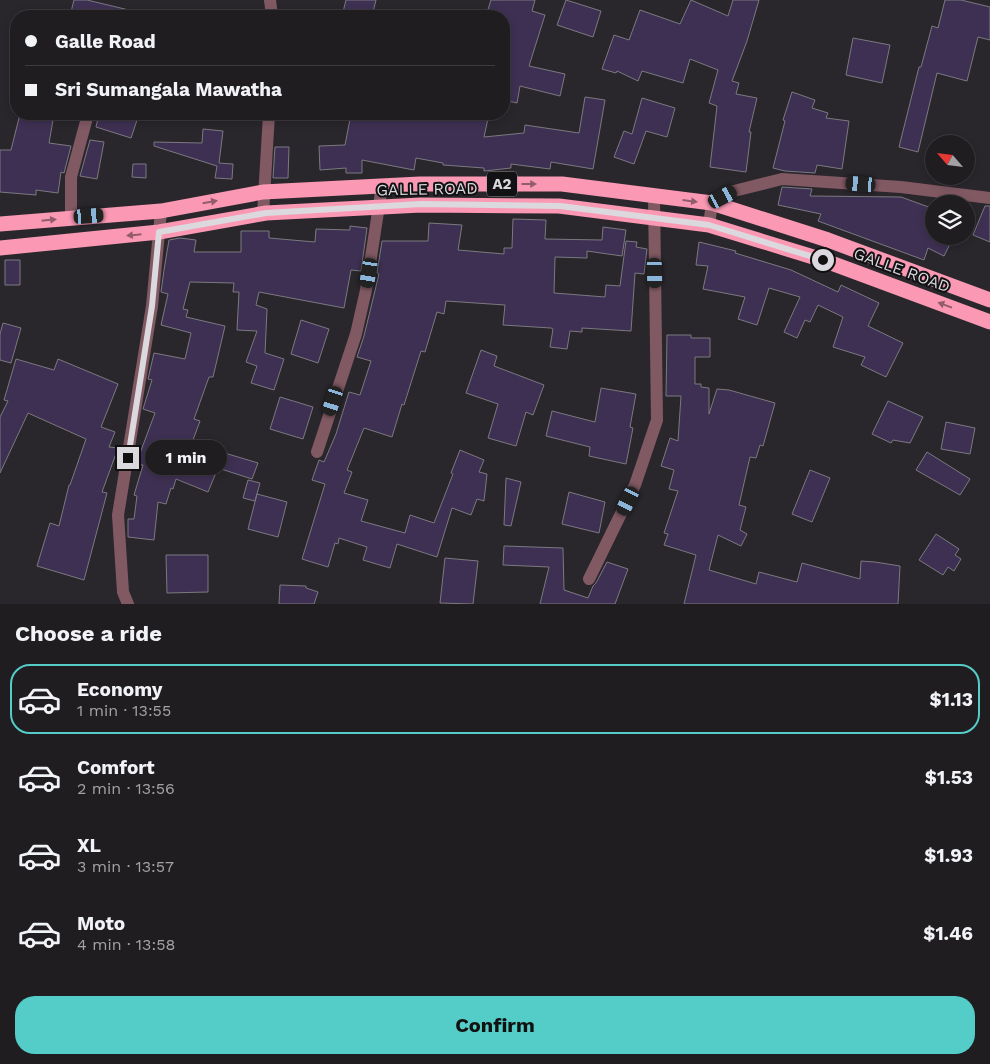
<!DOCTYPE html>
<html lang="en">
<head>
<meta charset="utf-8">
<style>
	body { margin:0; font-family:"Work Sans",sans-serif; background:#2d2a2e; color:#f1f3f6; height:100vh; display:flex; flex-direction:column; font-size:19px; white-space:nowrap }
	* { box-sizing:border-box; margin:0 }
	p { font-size:16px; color:#a2a2a5 }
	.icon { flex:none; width:28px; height:28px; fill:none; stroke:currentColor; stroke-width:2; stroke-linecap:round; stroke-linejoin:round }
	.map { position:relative; height:604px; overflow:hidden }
	.panel { display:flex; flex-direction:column; background:#201d21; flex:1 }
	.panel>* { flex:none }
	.banner { position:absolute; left:10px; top:10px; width:500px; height:110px; border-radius:20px; box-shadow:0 2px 8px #0003,0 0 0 1px #3d3b3f; display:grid; align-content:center; height:110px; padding:0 15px; background:#201d21 }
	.needle { width:32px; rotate:298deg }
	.buttons { position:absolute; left:925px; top:135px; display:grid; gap:10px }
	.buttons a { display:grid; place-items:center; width:50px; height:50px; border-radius:50%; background:#201d21; box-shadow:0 2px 8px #0003,0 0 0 1px #3d3b3f; font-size:25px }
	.end { position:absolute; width:22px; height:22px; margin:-11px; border:6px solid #dbd9dd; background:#111; box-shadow:0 0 0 2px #111 }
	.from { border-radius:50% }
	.bubble { position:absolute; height:35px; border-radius:18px; background:#201d21; box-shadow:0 2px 8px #0003,0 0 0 1px #3d3b3f; font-size:16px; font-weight:700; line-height:35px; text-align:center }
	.car { position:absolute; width:15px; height:30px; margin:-15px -8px; border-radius:6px; box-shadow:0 0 4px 1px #0007; background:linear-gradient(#222 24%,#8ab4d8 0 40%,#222 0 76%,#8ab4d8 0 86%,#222 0) }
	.banner b { display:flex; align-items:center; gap:18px; height:48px; font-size:19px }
	.banner b+b { border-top:1px solid #3d3b3f }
	.banner i { width:12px; height:12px; background:#f1f3f6 }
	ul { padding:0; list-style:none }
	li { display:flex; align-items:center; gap:15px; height:70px; margin:0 10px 8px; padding:0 5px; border:2px solid transparent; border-radius:20px }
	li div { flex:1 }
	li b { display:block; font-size:19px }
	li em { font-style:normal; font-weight:700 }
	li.current { border-color:#54cdc8 }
	li>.icon { width:45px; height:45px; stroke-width:1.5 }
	h2 { padding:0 15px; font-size:22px; line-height:60px }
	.action { display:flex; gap:10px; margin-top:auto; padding:10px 15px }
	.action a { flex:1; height:58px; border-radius:20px; background:#54cdc8; color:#111; font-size:20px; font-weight:700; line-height:58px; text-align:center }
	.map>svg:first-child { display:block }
	.building { fill:#3e3052; stroke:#7b7980 }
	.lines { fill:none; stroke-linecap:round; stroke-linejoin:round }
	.street { stroke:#815963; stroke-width:12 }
	.highway { stroke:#fb99b5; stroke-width:15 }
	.oneway { fill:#925c6c }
	.route { stroke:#dbd9dd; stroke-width:6 }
	.labels { text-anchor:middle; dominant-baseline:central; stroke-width:4; stroke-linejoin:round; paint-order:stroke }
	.shield { fill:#121113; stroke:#9f9da0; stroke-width:1 }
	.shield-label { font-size:15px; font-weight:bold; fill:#dbd9dd }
	.street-label { font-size:16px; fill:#dbd9dd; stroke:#121113 }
</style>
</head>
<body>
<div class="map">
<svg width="990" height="604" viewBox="0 0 990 604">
	<rect width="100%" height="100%" fill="#2a272c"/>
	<path class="building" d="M74,0H87L133,11L132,16H70Z
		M346,0H376L372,16H355L343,12Z
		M491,0H535L532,11L545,15L529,66L565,74L560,96L520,86L517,103L504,100V16H486Z
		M566,0L601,11L593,37L557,25Z
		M691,0L728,16L733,0H759L747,41L732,81L739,83L736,94L757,98L749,132H751L746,172L710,167L717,106L709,103L718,70L690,59L683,83L642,71L638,81L617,71L616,73L602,69L614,35L629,40L640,10L680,24Z
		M945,0H961L990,7V40L978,37L967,81L937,73L918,152L899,147L919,67H921L932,26L938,28Z
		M853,38L890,45L882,83L846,75Z
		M792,92L815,100L812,108L828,113L826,118L849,121L842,169L817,165L815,173L785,171L773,168L785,121L783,120Z
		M585,97L605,100L593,169L551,162L550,169L511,164V168L484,171V168L443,165V163L416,158L414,170L362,160V173H346V168L320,170L319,146L345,145L351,114H489L484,137L524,133L525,125L579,133Z
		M642,98L675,108L667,137L646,131L634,164L614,157L624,131L632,134Z
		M20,114H54L49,143L71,146L64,173L61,172L58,193L36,190V195L0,192V150H11Z
		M99,114H139L131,138L96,127Z
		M203,129L223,131L219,163L233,164L232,179L215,178L217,166L154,146V142L202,143Z
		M90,140L104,142L97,179L80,176Z
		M275,147H289L288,178H273Z
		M133,164H146V178L132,177Z
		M782,187L812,189L810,196L901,197L934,209V236H954L944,256L928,248L924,260L818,221L821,214L778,205Z
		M985,206H990V242L973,235Z
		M513,219L546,220L545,239L602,240L603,227L626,230L622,256L587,251V258L555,257L554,293L605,297L606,285L620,286L626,241L637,242L636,247L647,249L644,274L635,273L631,331L582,328V332L570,331L567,349L550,347L553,329L551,328L503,325L505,305L446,301L444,314L437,312L425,352L421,351L404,405L402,404L392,437L364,428L347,470L352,472L344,493L368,500L361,521L405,533L410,515L434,523L453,474L451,473L460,450L484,460L479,472L487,474L484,501L477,499L471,515L452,508L437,557L397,544L390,568L363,560L367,547L339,538L338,544L335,543L328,567L302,559L325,484L312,480L319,460L324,462L336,434L349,392L360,395L371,361L357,357L364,336L379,274L377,273L382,241H428L429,223L462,225L458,250L504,254V248H512Z
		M350,226L367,228L361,271L351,270L344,308L259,292L256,305L267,309L265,353L284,359L274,390L251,383L257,366L246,362L257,331L237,330L239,292H233L234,283L190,282L183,309L188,310L186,317L225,326L213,377H209L194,419L200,421L193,440L228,454L258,463L252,479L218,468L208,492L176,479L173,489L171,488L166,504L158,502L154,540L128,537V519H134L137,496L134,495L143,465L136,464L155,413L143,409L152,380L148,379L154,353L185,359L191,333L161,325L168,294L161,292L164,270L169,240L180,238L196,240L194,252H241V231H269V238L315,242L316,229L350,230Z
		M699,242L736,251L735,253L791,270L838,292L841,285L879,303L868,326L903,343L886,377L861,365L865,357L833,347L843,317L818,305L810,322L805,320L797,338L784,332L800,297L769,288L757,325L738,319L745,297L703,289L708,266L696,265Z
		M5,260H20V285H5Z
		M301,320L329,329L318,363L291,354Z
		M3,323L21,328L11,363L0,360V334Z
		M667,335H691V338H710V357H695V384H701V387L709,388V414L717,389L729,390L775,403L763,446L760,445L756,458L750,457L739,505L746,507L740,530L747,534L741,546L718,535L709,570L756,584L759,572L797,582L802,563L860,579L861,561L875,562L900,566L898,604H684L696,555L664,545L668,534L664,533L678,491L669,489L674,470L661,466L670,438L678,441L681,396H666Z
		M481,350L497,356L494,366L544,385L533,415L526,412L516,446L488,438L498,404L466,393Z
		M16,359L54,370L58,359L118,384L101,427L115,432L109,447L118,448L102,492L107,493L84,580L37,566L50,523L59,526L69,485H70L86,439L28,413L0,473V417L8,401L4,400Z
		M601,388L636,394L630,427L633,428L626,464L589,456L590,447L546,436L552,411L595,422Z
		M280,397L313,407L303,439L270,429Z
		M888,401L923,417L910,443L893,440L891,443L872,434Z
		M946,422L975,428L970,454L941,449Z
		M927,452L970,479L960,495L916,470Z
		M810,470L830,478L812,522L792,514Z
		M506,478L521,482L511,526L504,525Z
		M248,480L260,483L255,501L243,498Z
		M569,492L605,502L599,533L562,524Z
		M257,494L287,502L278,537L248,529Z
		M936,534L959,549L955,555L961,559L954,571L948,567L943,575L919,560Z
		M504,546L563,548L564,590L588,598L593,586L596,583L607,562L628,569L615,604H540L549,567L503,565Z
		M166,555H208V592L167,593Z
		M445,558L478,561L473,604L440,603Z
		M280,585L306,586V588L318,592L314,604H279Z"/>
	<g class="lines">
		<path class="street" d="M270,0L272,16
			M263,214L269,114
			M71,218V177L88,114
			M709,225L712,203L734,191L782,179L901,187L990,198
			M317,452L356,334L366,290L382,186
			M589,579L635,485L657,420L654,196
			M128,604L123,592L118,515L152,306L161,211"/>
		<path class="highway" d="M0,224L161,211L263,192L420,184H562L712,203L828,240L990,300
			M0,248L159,232L266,213L421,205L559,206L709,225L823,260L990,322"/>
	</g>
	<defs><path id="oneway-solid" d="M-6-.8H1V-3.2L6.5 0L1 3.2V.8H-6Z" transform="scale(1.25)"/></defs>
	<g class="oneway">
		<use href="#oneway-solid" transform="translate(529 184)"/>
		<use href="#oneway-solid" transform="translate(690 201) rotate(7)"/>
		<use href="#oneway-solid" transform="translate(210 202) rotate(-10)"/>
		<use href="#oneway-solid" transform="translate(49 220) rotate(-6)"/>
		<use href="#oneway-solid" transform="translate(134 235) rotate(174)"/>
		<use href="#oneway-solid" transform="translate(945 305) rotate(-160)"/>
	</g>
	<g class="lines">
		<path class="route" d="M128,458L152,306L159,232L266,213L421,204L560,206L709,225L823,260"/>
	</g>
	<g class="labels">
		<rect class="shield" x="487" y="171.5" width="30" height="25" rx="4"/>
		<g class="shield-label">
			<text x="502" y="184">A2</text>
		</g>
		<g class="street-label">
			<text transform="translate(427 189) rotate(-1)">GALLE ROAD</text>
			<text transform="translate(902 270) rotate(20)">GALLE ROAD</text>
		</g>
	</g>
</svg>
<div class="buttons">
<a><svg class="needle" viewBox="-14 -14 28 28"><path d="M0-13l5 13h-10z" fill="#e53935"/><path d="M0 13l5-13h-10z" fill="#a2a2a5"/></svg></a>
<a><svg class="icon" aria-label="layers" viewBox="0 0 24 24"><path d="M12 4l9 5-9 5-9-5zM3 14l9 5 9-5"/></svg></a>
</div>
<i class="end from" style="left:823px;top:260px"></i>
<i class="end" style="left:128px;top:458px"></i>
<div class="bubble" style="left:145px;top:440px;width:82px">1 min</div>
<i class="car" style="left:861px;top:184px;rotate:274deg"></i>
<i class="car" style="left:723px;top:197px;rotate:62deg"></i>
<i class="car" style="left:89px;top:216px;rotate:86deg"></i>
<i class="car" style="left:369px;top:273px;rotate:189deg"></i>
<i class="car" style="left:655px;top:273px;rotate:179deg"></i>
<i class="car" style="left:333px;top:401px;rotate:198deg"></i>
<i class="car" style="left:628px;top:501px;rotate:206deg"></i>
<div class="banner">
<b><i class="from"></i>Galle Road</b>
<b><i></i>Sri Sumangala Mawatha</b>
</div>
</div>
<section class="panel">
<h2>Choose a ride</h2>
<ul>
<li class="current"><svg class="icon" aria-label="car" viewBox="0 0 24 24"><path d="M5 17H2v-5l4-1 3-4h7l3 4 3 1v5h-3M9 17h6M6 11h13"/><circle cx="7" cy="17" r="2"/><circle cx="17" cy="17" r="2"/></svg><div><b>Economy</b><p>1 min · 13:55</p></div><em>$1.13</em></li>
<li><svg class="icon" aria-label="car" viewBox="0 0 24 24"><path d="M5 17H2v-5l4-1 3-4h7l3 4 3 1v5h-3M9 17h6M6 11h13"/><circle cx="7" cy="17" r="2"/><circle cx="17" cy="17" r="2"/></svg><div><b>Comfort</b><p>2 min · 13:56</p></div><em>$1.53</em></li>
<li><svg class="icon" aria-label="car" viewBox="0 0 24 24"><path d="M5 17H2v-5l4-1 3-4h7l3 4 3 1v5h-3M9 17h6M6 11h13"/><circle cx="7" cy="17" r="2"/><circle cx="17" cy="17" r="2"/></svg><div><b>XL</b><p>3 min · 13:57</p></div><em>$1.93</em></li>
<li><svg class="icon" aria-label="car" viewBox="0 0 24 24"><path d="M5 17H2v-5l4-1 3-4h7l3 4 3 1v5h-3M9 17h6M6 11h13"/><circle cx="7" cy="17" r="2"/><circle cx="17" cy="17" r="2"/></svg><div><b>Moto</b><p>4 min · 13:58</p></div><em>$1.46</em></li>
</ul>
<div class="action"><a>Confirm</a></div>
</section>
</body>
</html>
